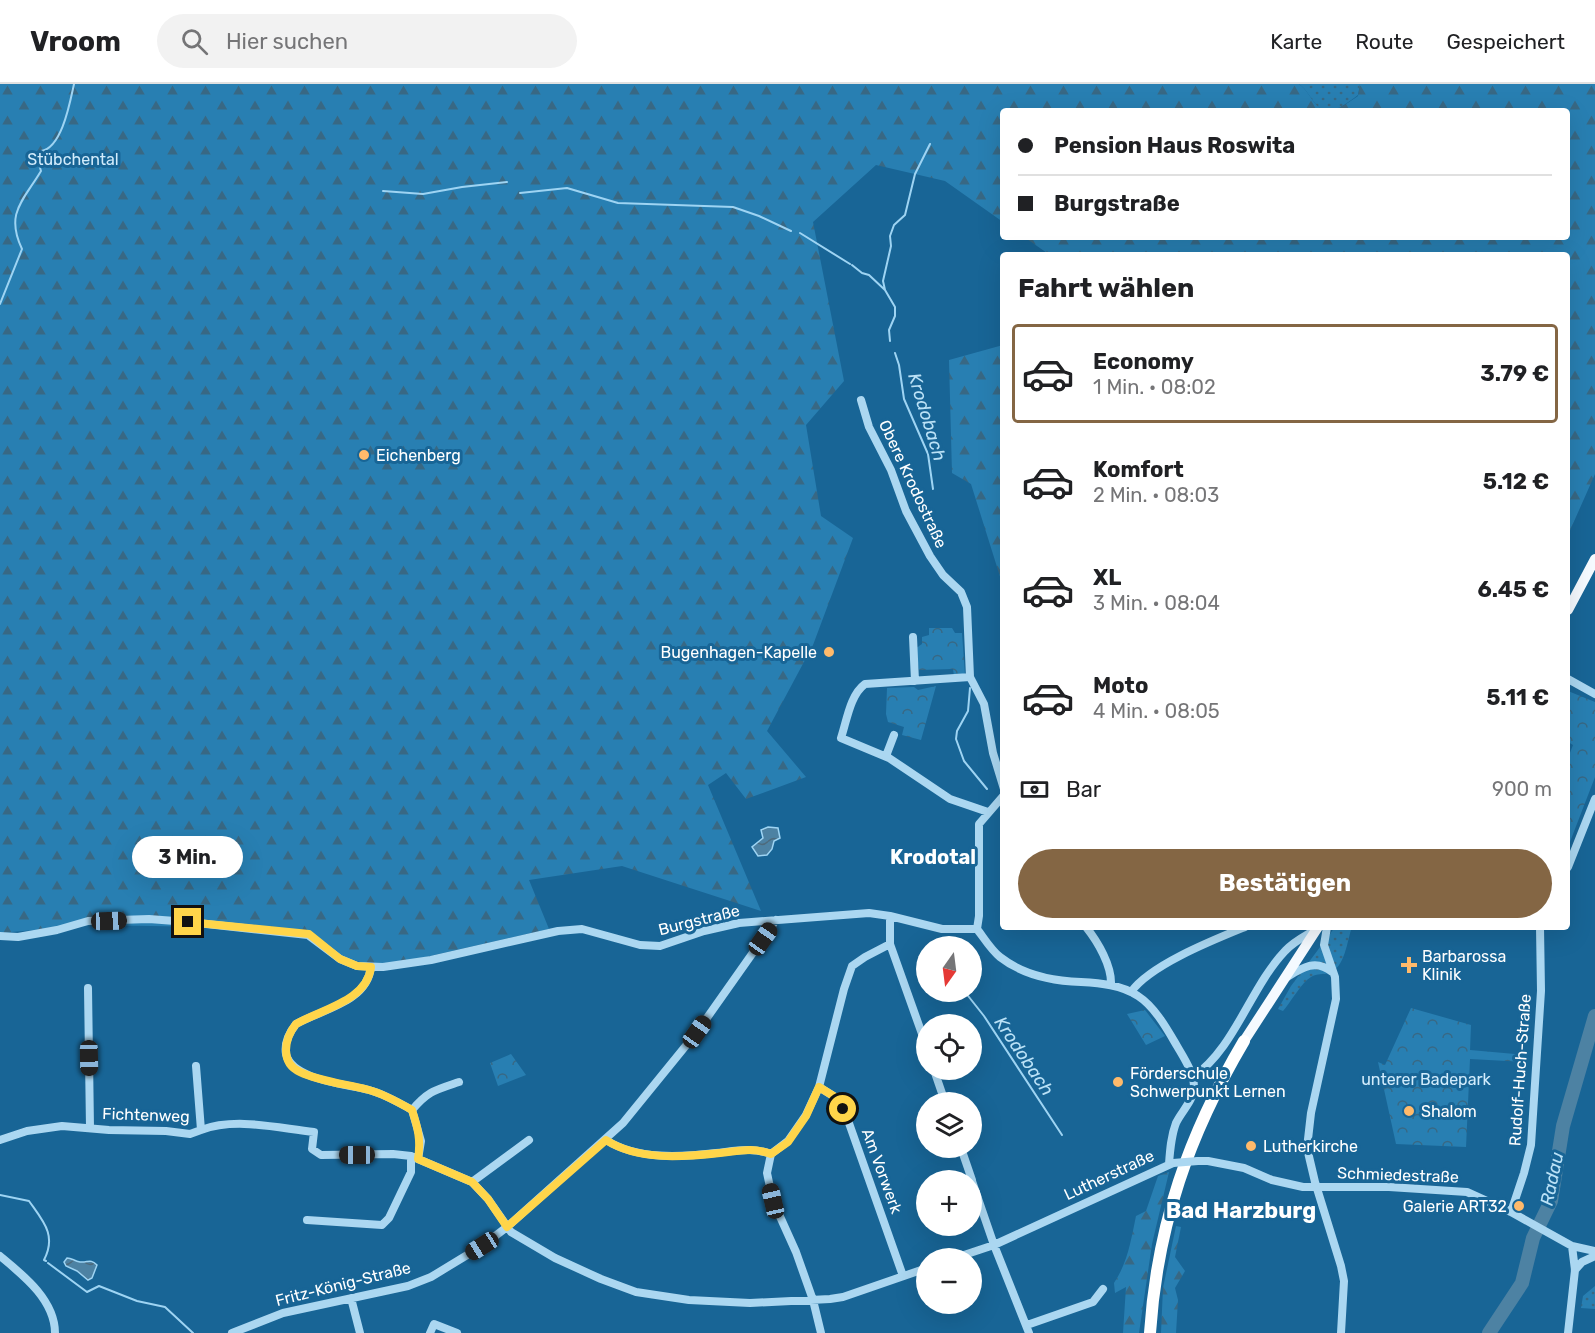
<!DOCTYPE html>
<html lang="de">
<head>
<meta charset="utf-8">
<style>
	body { margin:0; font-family:Rubik,sans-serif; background:#f2f2f2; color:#202124; height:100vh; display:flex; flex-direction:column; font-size:22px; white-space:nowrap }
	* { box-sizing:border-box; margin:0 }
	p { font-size:20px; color:#757577 }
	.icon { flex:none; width:33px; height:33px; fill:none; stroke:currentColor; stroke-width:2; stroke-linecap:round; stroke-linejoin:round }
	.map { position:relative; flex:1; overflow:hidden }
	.drawer { position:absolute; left:1000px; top:168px; width:570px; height:678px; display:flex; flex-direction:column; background:#fff; border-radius:6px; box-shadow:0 6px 24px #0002 }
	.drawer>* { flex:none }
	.banner { position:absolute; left:1000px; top:24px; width:570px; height:132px; border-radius:6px; box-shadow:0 6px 24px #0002; display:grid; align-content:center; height:132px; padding:0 18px; background:#fff }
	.needle { width:39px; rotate:194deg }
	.buttons { position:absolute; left:916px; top:852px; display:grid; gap:12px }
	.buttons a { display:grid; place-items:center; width:66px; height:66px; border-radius:50%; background:#fff; box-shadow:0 6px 24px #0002; font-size:30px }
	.end { position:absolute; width:27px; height:27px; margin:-14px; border:8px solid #ffd54a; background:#111; box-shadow:0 0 0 3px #111 }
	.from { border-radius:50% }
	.bubble { position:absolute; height:42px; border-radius:21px; background:#fff; box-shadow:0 6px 24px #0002; font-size:20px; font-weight:700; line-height:42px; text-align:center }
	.car { position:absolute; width:18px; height:36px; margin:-18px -9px; border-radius:8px; box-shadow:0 0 4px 2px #0007; background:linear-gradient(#222 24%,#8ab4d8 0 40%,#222 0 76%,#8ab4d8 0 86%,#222 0) }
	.banner b { display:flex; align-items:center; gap:21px; height:57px; font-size:22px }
	.banner b+b { border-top:2px solid #e0e0e0 }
	.banner i { width:15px; height:15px; background:#202124 }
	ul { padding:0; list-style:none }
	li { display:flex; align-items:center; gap:18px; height:99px; margin:0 12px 9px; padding:0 6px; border:3px solid transparent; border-radius:6px }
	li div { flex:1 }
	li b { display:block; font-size:22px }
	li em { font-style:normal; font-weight:700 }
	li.active { border-color:#846644 }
	li>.icon { width:54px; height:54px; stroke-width:1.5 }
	h2 { padding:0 18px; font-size:27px; line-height:72px }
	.pay { display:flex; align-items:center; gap:15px; height:66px; padding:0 18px; font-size:22px }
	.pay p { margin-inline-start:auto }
	.action { display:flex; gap:12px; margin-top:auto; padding:12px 18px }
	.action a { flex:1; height:69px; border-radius:36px; background:#846644; color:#fff; font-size:24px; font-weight:700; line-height:69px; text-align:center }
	header { display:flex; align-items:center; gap:36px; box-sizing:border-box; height:84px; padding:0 30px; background:#fff; border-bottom:2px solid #e0e0e0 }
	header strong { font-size:28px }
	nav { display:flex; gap:33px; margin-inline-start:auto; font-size:21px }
	.search { width:420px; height:54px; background:#f2f2f2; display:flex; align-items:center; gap:15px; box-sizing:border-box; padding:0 21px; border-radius:33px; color:#757577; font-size:22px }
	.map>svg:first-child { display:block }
	.grass { fill:url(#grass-dots) }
	.forest { fill:url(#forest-firs) }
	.park { fill:url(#park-crowns) }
	.water { fill:url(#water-waves); stroke:#9ed4f3; stroke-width:1.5 }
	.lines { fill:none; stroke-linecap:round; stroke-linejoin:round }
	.stream { stroke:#9ed4f3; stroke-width:2 }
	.river { stroke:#4d82a3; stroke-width:14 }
	.minor { stroke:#abd7f1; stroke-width:8 }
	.major { stroke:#f5faff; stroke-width:10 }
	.highway { stroke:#fff; stroke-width:12 }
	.minor-bridge { stroke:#abd7f1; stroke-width:8 }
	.route { stroke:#ffd54a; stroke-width:8 }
	.poi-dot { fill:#ffba6b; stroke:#186596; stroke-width:2 }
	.labels { text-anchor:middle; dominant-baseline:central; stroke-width:6; stroke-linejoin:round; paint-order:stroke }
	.park-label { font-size:16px; fill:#d2ecfc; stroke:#186596 }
	.poi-label { font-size:16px; fill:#fff; stroke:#186596; text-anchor:start }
	.street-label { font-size:16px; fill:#fff; stroke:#186596 }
	.water-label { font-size:18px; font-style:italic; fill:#bbe2f7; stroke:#186596 }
	.quarter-label { font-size:20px; font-weight:bold; fill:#fff; stroke:#186596 }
	.district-label { font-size:22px; font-weight:bold; fill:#fff; stroke:#186596 }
</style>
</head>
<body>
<header>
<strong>Vroom</strong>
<div class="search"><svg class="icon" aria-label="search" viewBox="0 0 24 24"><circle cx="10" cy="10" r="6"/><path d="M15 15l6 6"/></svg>Hier suchen</div>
<nav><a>Karte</a><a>Route</a><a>Gespeichert</a></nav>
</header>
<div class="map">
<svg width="1595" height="1249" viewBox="0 0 1595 1249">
	<defs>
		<pattern id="grass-dots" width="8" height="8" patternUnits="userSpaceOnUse" patternTransform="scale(1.5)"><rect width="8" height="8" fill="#287fb2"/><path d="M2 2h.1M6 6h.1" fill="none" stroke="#386884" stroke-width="1.8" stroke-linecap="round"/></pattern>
		<pattern id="forest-firs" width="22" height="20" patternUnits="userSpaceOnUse" patternTransform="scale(1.5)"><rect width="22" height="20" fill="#287fb2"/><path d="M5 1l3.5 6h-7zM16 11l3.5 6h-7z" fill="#386884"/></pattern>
		<pattern id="park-crowns" width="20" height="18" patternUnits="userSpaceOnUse" patternTransform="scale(1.5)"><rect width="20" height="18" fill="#287fb2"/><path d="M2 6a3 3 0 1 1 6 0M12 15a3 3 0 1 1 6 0" fill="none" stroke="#386884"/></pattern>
		<pattern id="water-waves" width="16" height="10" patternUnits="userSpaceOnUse" patternTransform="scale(1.5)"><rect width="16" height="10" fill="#4d82a3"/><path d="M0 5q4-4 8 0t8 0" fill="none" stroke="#4d6a7c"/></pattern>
	</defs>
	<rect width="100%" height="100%" fill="#186596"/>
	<path class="grass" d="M1299,0H1360L1358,11C1346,20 1327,36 1315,19C1309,12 1307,6 1299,0Z
		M1335,843H1352C1347,857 1345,884 1329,889C1323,891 1317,889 1311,893C1301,899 1291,918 1283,927L1278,925L1291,902Z
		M1595,1202V1225L1581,1224L1583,1212Z"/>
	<path class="forest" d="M0,0H1299C1307,6 1309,12 1315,19C1327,36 1346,20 1358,12L1360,0H1595V390L1568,451V171H1050L1024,153H1568V27H1004L1003,138L945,97L876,81L813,138L844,297L806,341L821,432L853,454L813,561L767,647L806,693L746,715L726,689L708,701L761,827L622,782L529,796L549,845L390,881L363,879L342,872L313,849L274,844L91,841L0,849Z
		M1003,261H1004L1003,502L971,400L952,389L949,276Z
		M1169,1088L1152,1160L1139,1249H1123L1126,1203L1115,1209L1114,1199C1128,1178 1131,1156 1136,1132L1146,1127L1158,1092Z
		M1176,1142L1181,1143L1175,1173L1185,1187L1175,1204L1178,1216L1176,1249H1161L1163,1204Z"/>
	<path class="park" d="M929,544H952L955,549H962L965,591L954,592L953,585L919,586L916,564L922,560V553L929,551Z
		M936,602L921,656L902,651L904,643L888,638L886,630L887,604L914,603L918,606Z
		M1568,607L1595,618V693L1568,763V674L1573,661L1568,658Z
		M1411,924L1471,941L1470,966L1527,971V978L1470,975L1466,1063L1396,1060L1378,978L1385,981Z
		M1145,926L1165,952L1146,961L1127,930Z
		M511,970L526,991L498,1002L490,979Z"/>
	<path class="water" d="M768,743L778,744L780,754L774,757L772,765L767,771L758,772L752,763L763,754L761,746Z
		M67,1174C72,1174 74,1177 80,1178C88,1179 90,1174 97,1181L92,1194L88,1196L77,1187L66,1182L64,1178Z"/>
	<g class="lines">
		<path class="stream" d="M383,107L423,110L462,103L507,98
			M520,109L567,104L618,119L733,123L759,132L791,147
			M800,149L850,180
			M852,181L862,189L869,191L885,206
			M0,220L22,165C5,129 23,117 41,87L37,74L41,67C62,64 70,18 74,0
			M890,257L889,246L895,232V223L885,206L883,197L891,162L890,152L894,141L905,131L915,90L930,60
			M895,269L899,281L904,315L928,370L933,405
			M970,604L968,627L957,647L956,655L964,677L987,705
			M965,908L984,932L1062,1051
			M0,1111L29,1117C43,1137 57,1151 44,1176L46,1177
			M48,1179L87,1208L99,1202L137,1217L165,1223L193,1249"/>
		<path class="river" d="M1489,1249L1522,1199L1533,1154L1551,1117L1563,1042L1595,932"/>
		<path class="minor" d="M861,316L869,343L891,386L906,427L930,472L943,491L961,508L967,523L970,593L984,620L993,669L1004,705
			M913,553L915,597
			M970,593L865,600C850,611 847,636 841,654L889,674L950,715L988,728
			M1568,595L1595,610
			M886,672L894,651
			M1568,783L1595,715
			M890,832V860L927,964
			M1086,843C1098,858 1112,882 1111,901
			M1327,843L1324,861L1335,893L1336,915L1311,1029L1307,1064L1315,1098L1341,1182L1344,1197L1341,1249
			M977,845L979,832V740L1004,711
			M0,852L18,853L57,846L88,837L149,835L188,838L308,851L340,875L357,882L383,883L431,876L558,847L582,845L640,861L660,862L704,847L739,839L869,829L890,832L942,845H977C984,854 991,866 1000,873C1023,891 1053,897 1081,898C1100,899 1122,901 1138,912C1155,923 1167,945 1177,962C1184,974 1194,989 1194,1003C1194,1016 1181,1028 1176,1039C1171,1052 1170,1066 1169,1080
			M371,883C367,918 323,925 296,940C289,949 284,959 286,970C292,996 346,1000 369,1006C384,1010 398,1018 412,1026L421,1057L418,1075
			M1287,893C1303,883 1316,875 1332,888
			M88,904L90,1044
			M1131,908C1150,881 1213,856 1245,843
			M934,986L945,1018
			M1193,993C1235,964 1250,904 1285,867C1293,858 1305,852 1315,846
			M819,1003L835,1013L844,1025L903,1192
			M412,1026C428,1007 435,1006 459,998
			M201,1046C236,1033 277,1044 314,1048L312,1065L321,1071L393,1070L411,1072L472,1098L488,1115L511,1148L555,1174L601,1195L636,1208L689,1216L750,1219L830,1215L843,1213L927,1184
			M0,1056L27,1047L62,1042L109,1046L166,1047L190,1050L201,1046L196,982
			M606,1056C637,1076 681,1073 716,1069C735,1067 752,1063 771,1070L788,1057L806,1031L819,1003L844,905L852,882L865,873L890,860
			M961,1064L972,1096
			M771,1070L767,1089L773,1117L796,1168L813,1216L821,1249
			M1198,1077H1208L1244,1084L1272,1096L1303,1103H1389L1467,1108L1511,1128L1572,1162L1595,1167
			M972,1097L994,1161L1029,1249
			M472,1098L529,1056
			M1511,1128L1524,1089L1531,1061L1541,907L1540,843
			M307,1136L382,1141L389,1134L411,1088V1072
			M0,1172C23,1191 55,1216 55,1249
			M955,1174L994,1161L1173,1079
			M1575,1186L1582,1178L1595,1172
			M351,1214L360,1249
			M1027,1241L1093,1218L1103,1205
			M232,1249L283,1229L408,1202L431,1193L482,1162L507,1143L623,1039L697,948L776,836
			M430,1249L434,1240L457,1249
			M1568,1249L1575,1186L1572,1162"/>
		<path class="major" d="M1568,526L1595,475
			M1244,957L1318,843"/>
		<path class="highway" d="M1150,1249C1157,1141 1189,1050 1244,957"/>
		<path class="minor-bridge" d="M1173,1079L1198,1077"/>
	</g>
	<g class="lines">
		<path class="route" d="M188,838L309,850L340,875L357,882L371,883C367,917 322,925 296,940C284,955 280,979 300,988C321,998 347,1000 369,1006C384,1010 398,1018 412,1026C418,1044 421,1056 418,1075L472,1098L488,1115L507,1143L606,1056C638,1077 684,1073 720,1069C739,1067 753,1063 771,1070L788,1058L806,1032L819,1003L835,1013L843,1025"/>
	</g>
	<g class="poi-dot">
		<circle cx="364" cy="371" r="6"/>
		<circle cx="829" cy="568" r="6"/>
		<path d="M1406 872h6v6h6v6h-6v6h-6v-6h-6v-6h6z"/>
		<circle cx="1118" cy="998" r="6"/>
		<circle cx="1409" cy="1027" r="6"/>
		<circle cx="1251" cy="1062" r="6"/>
		<circle cx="1519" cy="1122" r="6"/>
	</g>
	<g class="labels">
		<g class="park-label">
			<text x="73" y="75">Stübchental</text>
			<text x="1426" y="995">unterer Badepark</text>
		</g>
		<g class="poi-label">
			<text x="376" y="371">Eichenberg</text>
			<text x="817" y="568" text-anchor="end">Bugenhagen-Kapelle</text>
			<text x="1422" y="872">Barbarossa<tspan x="1422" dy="18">Klinik</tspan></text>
			<text x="1130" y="989">Förderschule<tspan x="1130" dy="18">Schwerpunkt Lernen</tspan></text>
			<text x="1421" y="1027">Shalom</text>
			<text x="1263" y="1062">Lutherkirche</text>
			<text x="1507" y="1122" text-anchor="end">Galerie ART32</text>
		</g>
		<g class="street-label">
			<text transform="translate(913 400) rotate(65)">Obere Krodostraße</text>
			<text transform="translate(699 836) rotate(-14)">Burgstraße</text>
			<text transform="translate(1520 986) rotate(-86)">Rudolf-Huch-Straße</text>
			<text transform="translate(146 1031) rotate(2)">Fichtenweg</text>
			<text transform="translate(882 1087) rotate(70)">Am Vorwerk</text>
			<text transform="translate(1109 1091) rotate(-25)">Lutherstraße</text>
			<text transform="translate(1398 1091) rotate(2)">Schmiedestraße</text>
			<text transform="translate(343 1200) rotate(-14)">Fritz-König-Straße</text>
		</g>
		<g class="water-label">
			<text transform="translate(927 333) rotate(73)">Krodobach</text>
			<text transform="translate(1024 972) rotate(56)">Krodobach</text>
			<text transform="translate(1552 1095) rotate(-78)">Radau</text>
		</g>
		<g class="quarter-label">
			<text x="933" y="773">Krodotal</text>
		</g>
		<g class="district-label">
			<text x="1241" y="1126">Bad Harzburg</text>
		</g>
	</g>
</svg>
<div class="buttons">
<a><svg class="needle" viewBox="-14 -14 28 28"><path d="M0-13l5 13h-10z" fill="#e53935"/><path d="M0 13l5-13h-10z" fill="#757577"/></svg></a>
<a><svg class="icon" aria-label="locate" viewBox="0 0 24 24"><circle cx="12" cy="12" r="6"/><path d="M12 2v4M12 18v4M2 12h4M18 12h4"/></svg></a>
<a><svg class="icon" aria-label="layers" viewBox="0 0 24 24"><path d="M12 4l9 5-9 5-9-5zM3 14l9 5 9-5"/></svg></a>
<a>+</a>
<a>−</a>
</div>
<i class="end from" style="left:843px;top:1025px"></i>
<i class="end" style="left:188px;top:838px"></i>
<div class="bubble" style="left:132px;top:752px;width:111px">3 Min.</div>
<i class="car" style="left:109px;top:837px;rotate:88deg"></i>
<i class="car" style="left:763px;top:855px;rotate:35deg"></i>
<i class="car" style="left:697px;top:948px;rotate:35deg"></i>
<i class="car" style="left:89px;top:974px;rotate:179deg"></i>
<i class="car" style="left:357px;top:1071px;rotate:270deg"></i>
<i class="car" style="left:773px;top:1117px;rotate:347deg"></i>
<i class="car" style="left:482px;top:1162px;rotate:238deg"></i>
<div class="banner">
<b><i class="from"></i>Pension Haus Roswita</b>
<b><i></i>Burgstraße</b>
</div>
<section class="drawer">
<h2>Fahrt wählen</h2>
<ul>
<li class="active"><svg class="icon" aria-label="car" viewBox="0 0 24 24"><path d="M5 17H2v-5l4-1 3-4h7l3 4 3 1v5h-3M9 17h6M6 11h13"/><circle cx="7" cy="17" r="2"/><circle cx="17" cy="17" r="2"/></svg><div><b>Economy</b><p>1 Min. · 08:02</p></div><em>3.79 €</em></li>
<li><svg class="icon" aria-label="car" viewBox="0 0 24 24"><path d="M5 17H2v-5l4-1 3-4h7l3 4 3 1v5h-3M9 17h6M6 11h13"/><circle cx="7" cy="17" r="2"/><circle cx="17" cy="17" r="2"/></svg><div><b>Komfort</b><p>2 Min. · 08:03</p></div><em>5.12 €</em></li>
<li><svg class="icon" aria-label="car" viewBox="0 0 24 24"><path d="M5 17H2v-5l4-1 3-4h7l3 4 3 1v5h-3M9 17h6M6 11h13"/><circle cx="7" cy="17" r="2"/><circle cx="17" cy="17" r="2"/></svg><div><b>XL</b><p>3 Min. · 08:04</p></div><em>6.45 €</em></li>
<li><svg class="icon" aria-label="car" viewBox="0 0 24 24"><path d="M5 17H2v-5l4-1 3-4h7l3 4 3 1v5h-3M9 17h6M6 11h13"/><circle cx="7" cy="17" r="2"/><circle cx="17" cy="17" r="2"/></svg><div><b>Moto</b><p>4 Min. · 08:05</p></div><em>5.11 €</em></li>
</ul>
<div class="pay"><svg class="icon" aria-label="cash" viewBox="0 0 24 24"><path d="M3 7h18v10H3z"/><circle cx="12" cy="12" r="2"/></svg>Bar<p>900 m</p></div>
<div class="action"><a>Bestätigen</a></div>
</section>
</div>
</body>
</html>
